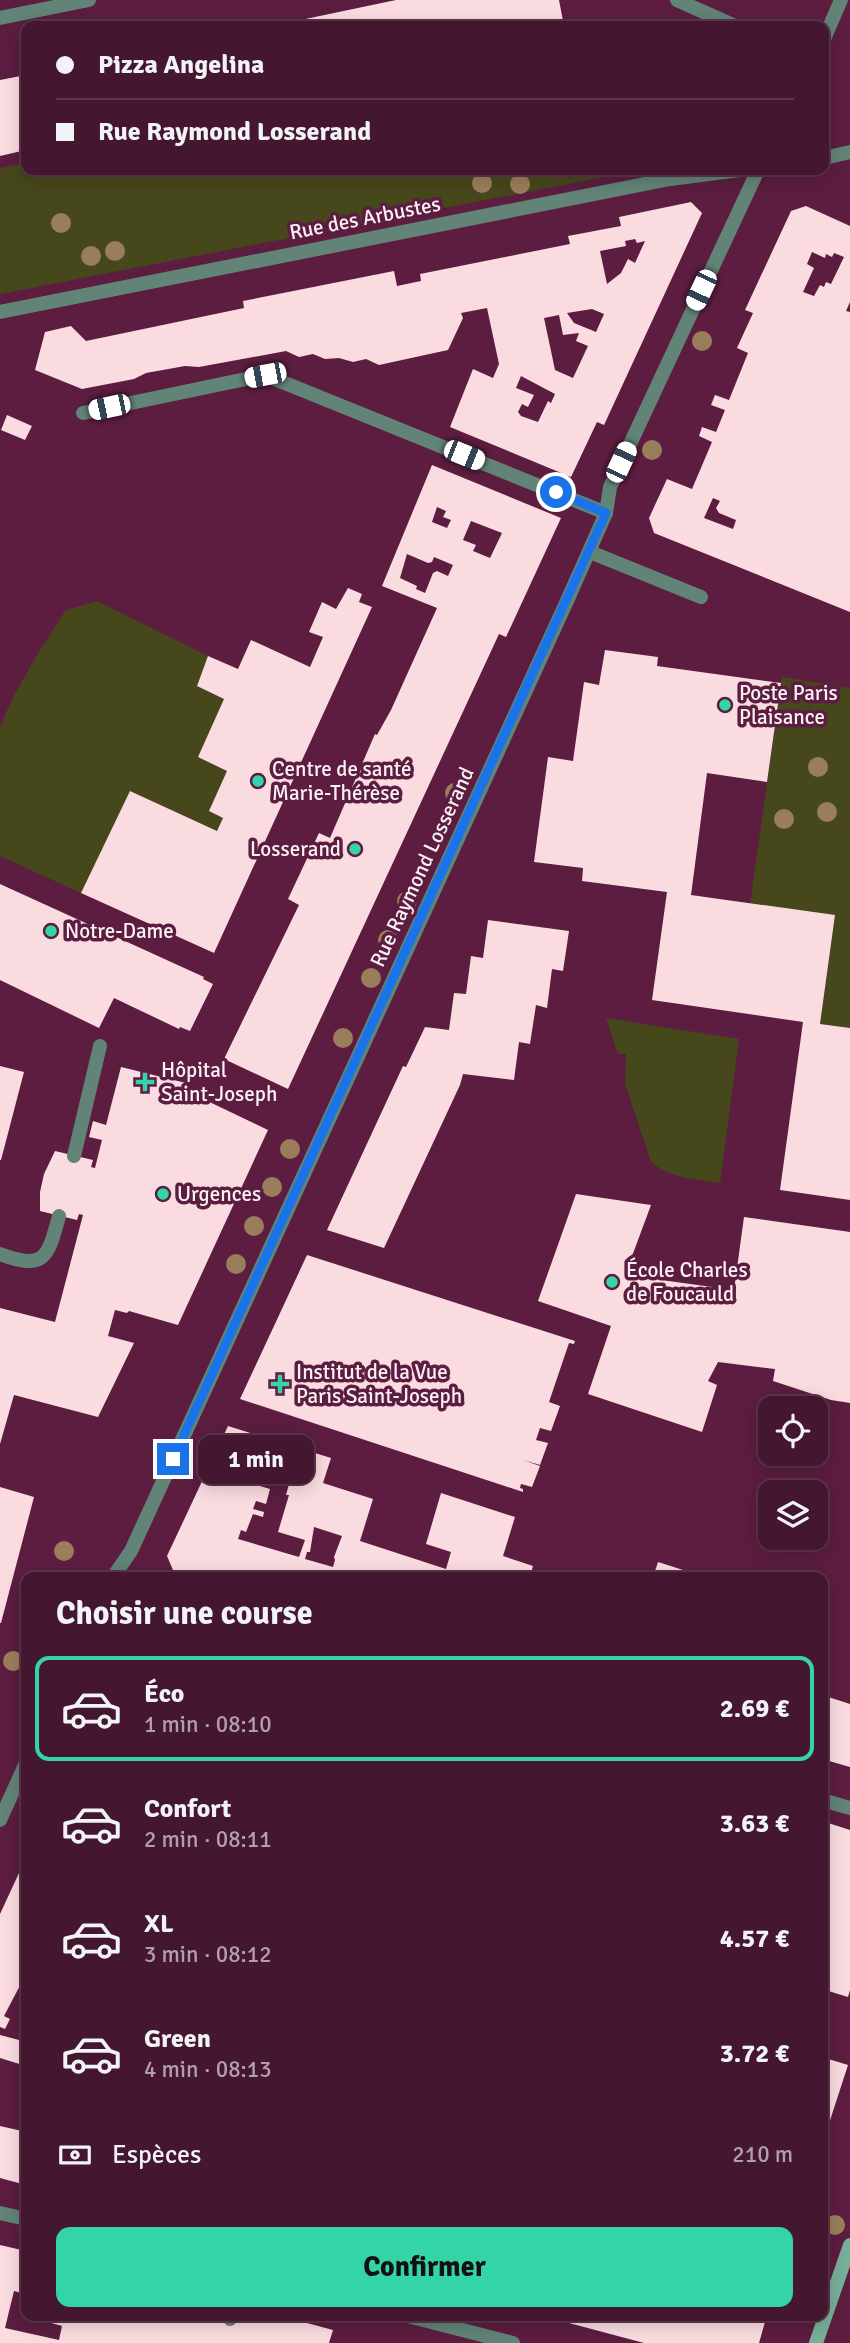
<!DOCTYPE html>
<html lang="fr">
<head>
<meta charset="utf-8">
<style>
	body { margin:0; font-family:Signika,sans-serif; background:#4c1f38; color:#f1f3f6; height:100vh; display:flex; flex-direction:column; font-size:26px; white-space:nowrap }
	* { box-sizing:border-box; margin:0 }
	p { font-size:23px; color:#b09fab }
	.icon { flex:none; width:38px; height:38px; fill:none; stroke:currentColor; stroke-width:2; stroke-linecap:round; stroke-linejoin:round }
	.map { position:relative; flex:1; overflow:hidden }
	.side { position:absolute; left:21px; top:1572px; width:807px; height:749px; display:flex; flex-direction:column; background:#451630; border-radius:14px; box-shadow:0 4px 18px #0003,0 0 0 2px #5d354c }
	.side>* { flex:none }
	.top-card { position:absolute; left:21px; top:21px; width:808px; height:154px; border-radius:14px; box-shadow:0 4px 18px #0003,0 0 0 2px #5d354c; display:grid; align-content:center; height:154px; padding:0 35px; background:#451630 }
	.buttons { position:absolute; left:758px; top:1396px; display:grid; gap:14px }
	.buttons a { display:grid; place-items:center; width:70px; height:70px; border-radius:14px; background:#451630; box-shadow:0 4px 18px #0003,0 0 0 2px #5d354c; font-size:35px }
	.end { position:absolute; width:32px; height:32px; margin:-16px; border:9px solid #1a73e8; background:#fff; box-shadow:0 0 0 4px #fff }
	.from { border-radius:50% }
	.bubble { position:absolute; height:49px; border-radius:14px; background:#451630; box-shadow:0 4px 18px #0003,0 0 0 2px #5d354c; font-size:23px; font-weight:700; line-height:49px; text-align:center }
	.car { position:absolute; width:21px; height:42px; margin:-21px -10px; border-radius:9px; box-shadow:0 0 5px 2px #0007; background:linear-gradient(#fff 24%,#345 0 40%,#fff 0 76%,#345 0 86%,#fff 0) }
	.top-card b { display:flex; align-items:center; gap:24px; height:66px; font-size:26px }
	.top-card b+b { border-top:2px solid #5d354c }
	.top-card i { width:18px; height:18px; background:#f1f3f6 }
	ul { padding:0; list-style:none }
	li { display:flex; align-items:center; gap:21px; height:105px; margin:0 14px 10px; padding:0 21px; border:4px solid transparent; border-radius:14px }
	li div { flex:1 }
	li b { display:block; font-size:26px }
	li em { font-style:normal; font-weight:700 }
	li.current { border-color:#33d4a8 }
	li>.icon { width:63px; height:63px; stroke-width:1.5 }
	h2 { padding:0 35px; font-size:32px; line-height:84px }
	.pay { display:flex; align-items:center; gap:18px; height:77px; padding:0 35px; font-size:26px }
	.pay p { margin-inline-start:auto }
	.primary-button { display:flex; gap:14px; margin-top:auto; padding:14px 35px }
	.primary-button a { flex:1; height:80px; border-radius:14px; background:#33d4a8; color:#111; font-size:28px; font-weight:700; line-height:80px; text-align:center }
	.map>svg:first-child { display:block }
	.green { fill:#47471c }
	.building { fill:#fadce0; fill-rule:evenodd }
	.lines { fill:none; stroke-linecap:round; stroke-linejoin:round }
	.service { stroke:#618477; stroke-width:14 }
	.minor { stroke:#618477; stroke-width:14 }
	.tertiary { stroke:#618477; stroke-width:14 }
	.secondary { stroke:#76af9a; stroke-width:14 }
	.tree { fill:#9a7e5c }
	.route { stroke:#1a73e8; stroke-width:9 }
	.poi-dot { fill:#33d4a8; stroke:#5c1d40; stroke-width:2.5 }
	.labels { text-anchor:middle; dominant-baseline:central; stroke-width:7; stroke-linejoin:round; paint-order:stroke }
	.street-label { font-size:21px; fill:#faf1f5; stroke:#5c1d40 }
	.poi-label { font-size:21px; fill:#faf1f5; stroke:#5c1d40; text-anchor:start }
</style>
</head>
<body>
<div class="map">
<svg width="850" height="2343" viewBox="0 0 850 2343">
	<rect width="100%" height="100%" fill="#5c1d40"/>
	<path class="green" d="M26,163V170H641L0,294V168Z
		M97,601L208,656L197,686L224,699L198,757L227,771L209,811L223,818L217,831L131,791L81,893L0,856V727L12,699L41,648L66,610Z
		M782,677L850,688V1028L820,1024L835,916L750,904Z
		M606,1018L739,1039L720,1183C695,1179 671,1179 651,1162L625,1084L626,1054H618Z"/>
	<path class="building" d="M396,0H559L564,26H272Z
		M26,75V150L0,156V80Z
		M691,202L702,213L604,425L597,422L571,477L450,427L473,369L493,378L499,364L487,308L461,313L463,318L448,350L379,365L366,359L353,362L339,358L325,359L313,354L299,357L286,351L199,367L185,366L146,373L134,379L82,389L35,370L45,332L71,326L86,341L244,308L243,301L394,271L397,286L421,281L420,274L570,244L568,236L621,226L619,217ZM635,239L637,243L645,241L635,263L628,259L621,273L607,284L600,251L626,246L625,241ZM592,309L604,314L596,332L574,323L567,313ZM559,315L563,335L579,333L576,341L588,346L573,378L555,370L544,318ZM521,376L555,394L551,403L548,401L538,422L521,416L518,412L522,404L528,407L534,395L516,388Z
		M806,206L850,226V302L846,311L850,312V612L654,533L649,518L667,479L692,489L712,442L699,436L702,427L716,432L725,410L711,405L715,395L729,400L748,353L737,348L753,313L745,310L791,211ZM812,252L825,258L826,254L832,257L834,253L844,257L831,284L826,282L824,287L820,285L814,296L803,292L814,268L807,264ZM713,498L720,501L716,508L719,513L736,520L733,529L704,518Z
		M7,415L32,426L25,440L1,430Z
		M432,465L561,518L506,637L499,634L288,1089L224,1059L299,905L288,899L319,833L330,838L375,734L377,735L391,710L437,608L382,586ZM437,507L446,511L443,517L451,520L447,528L432,522ZM471,521L502,533L490,558L473,551L476,545L463,540ZM407,554L428,563L432,562L434,557L453,565L448,576L437,571L433,573L425,593L416,589L417,586L400,578Z
		M348,588L362,594L359,602L372,607L214,953L81,893L130,791L217,831L223,818L209,811L227,771L198,757L224,699L197,686L208,656L238,669L251,640L310,667L323,637L309,632L322,602L336,609Z
		M605,650L658,657L657,666L781,683L767,782L707,773L691,895L835,915L820,1024L850,1028V1200L780,1190L803,1022L652,1000L667,892L582,881L583,868L534,862L548,757L573,761L584,682L599,685Z
		M0,884L204,977L203,979L213,984L190,1031L180,1027L179,1029L114,998L99,1028L0,980Z
		M488,920L569,931L563,971L552,969L547,1008L536,1005L530,1044L519,1042L514,1080L463,1074L460,1085L384,1248L327,1230L403,1066L406,1067L425,1027L449,1030L454,993L466,994L471,956L483,958Z
		M0,1066L24,1072L1,1160H0Z
		M121,1067L190,1084L185,1099L194,1102L197,1096L268,1130L178,1325L129,1311L127,1313L115,1310L108,1336L134,1343L98,1417L14,1395L0,1444V1308L55,1322L83,1215L79,1214L77,1220L40,1211V1192L44,1174L55,1151L93,1160L91,1167L95,1168L102,1140L89,1137L93,1121L106,1125Z
		M576,1194L651,1205L625,1275L734,1290L744,1217L850,1232V1403L831,1400L773,1381L775,1369L718,1362L708,1381L717,1385L702,1432L588,1394L611,1326L538,1301Z
		M307,1255L575,1341L574,1344L569,1343L549,1402L560,1406L551,1431L540,1428L536,1440L548,1443L540,1465L523,1460L540,1466L532,1487L521,1484L520,1488L523,1489V1492L240,1399Z
		M228,1426L331,1458L323,1483L373,1499L360,1541L446,1569L451,1552L426,1544L441,1493L515,1517L503,1556L533,1566L530,1577H195L173,1570L167,1556ZM276,1459L298,1466L294,1478L291,1477L286,1495H289L278,1532L305,1540L299,1557L238,1539L241,1530L246,1532L253,1514L263,1517L264,1512L253,1509L256,1501L266,1504L270,1489L260,1486L269,1460L276,1462ZM314,1527L342,1536L334,1557L335,1560L333,1567L305,1559L307,1552H310Z
		M0,1487L34,1497L1,1623H0Z
		M658,1562L702,1576V1577H653Z
		M822,1695L850,1704V1767L822,1759Z
		M822,1821L850,1830V1990L848,1997L822,1989V1874L825,1866L822,1865Z
		M26,1858V1974L4,2016L10,2019L5,2029L0,2027V1914Z
		M0,2035L19,2040L20,2038L26,2039V2066L0,2058Z
		M822,2057L848,2065L823,2142H822Z
		M25,2118H26V2185L0,2178V2126L22,2131Z
		M0,2245L26,2251V2314L20,2313L25,2294L14,2291L5,2328L59,2340L62,2326L23,2315H214L245,2323L247,2315H277L333,2330L329,2343H0Z
		M539,2315H767L759,2343H644Z"/>
	<g class="lines">
		<path class="service" d="M590,552L701,597
			M74,1156L100,1046
			M0,1254C45,1271 48,1257 59,1216
			M230,2319L231,2315"/>
		<path class="minor" d="M677,0L735,26
			M0,18L89,0
			M824,158L850,152
			M0,312L670,179L740,170
			M83,413L265,375L606,513
			M822,1800L850,1808
			M0,2213L26,2219
			M404,2315L513,2343"/>
		<path class="tertiary" d="M824,39L841,0
			M113,1577L131,1551L567,601L606,513L610,487L758,170
			M0,1820L26,1763"/>
		<path class="secondary" d="M816,2343L850,2245"/>
	</g>
	<g class="tree">
		<circle cx="482" cy="183" r="10"/>
		<circle cx="520" cy="184" r="10"/>
		<circle cx="61" cy="223" r="10"/>
		<circle cx="115" cy="251" r="10"/>
		<circle cx="91" cy="256" r="10"/>
		<circle cx="702" cy="341" r="10"/>
		<circle cx="652" cy="450" r="10"/>
		<circle cx="818" cy="767" r="10"/>
		<circle cx="455" cy="793" r="10"/>
		<circle cx="827" cy="812" r="10"/>
		<circle cx="784" cy="819" r="10"/>
		<circle cx="407" cy="901" r="10"/>
		<circle cx="388" cy="940" r="10"/>
		<circle cx="371" cy="978" r="10"/>
		<circle cx="343" cy="1038" r="10"/>
		<circle cx="290" cy="1149" r="10"/>
		<circle cx="272" cy="1187" r="10"/>
		<circle cx="254" cy="1226" r="10"/>
		<circle cx="236" cy="1264" r="10"/>
		<circle cx="64" cy="1551" r="10"/>
		<circle cx="13" cy="1661" r="10"/>
		<circle cx="835" cy="2225" r="10"/>
	</g>
	<g class="lines">
		<path class="route" d="M173,1459L606,513L556,492"/>
	</g>
	<g class="poi-dot">
		<circle cx="725" cy="705" r="7"/>
		<circle cx="258" cy="781" r="7"/>
		<circle cx="355" cy="849" r="7"/>
		<circle cx="51" cy="931" r="7"/>
		<path d="M141.5 1071.5h7v7h7v7h-7v7h-7v-7h-7v-7h7z"/>
		<circle cx="163" cy="1194" r="7"/>
		<circle cx="612" cy="1282" r="7"/>
		<path d="M276.5 1373.5h7v7h7v7h-7v7h-7v-7h-7v-7h7z"/>
	</g>
	<g class="labels">
		<g class="street-label">
			<text transform="translate(365 218) rotate(-11)">Rue des Arbustes</text>
			<text transform="translate(422 867) rotate(-65)">Rue Raymond Losserand</text>
		</g>
		<g class="poi-label">
			<text x="739" y="693">Poste Paris<tspan x="739" dy="24">Plaisance</tspan></text>
			<text x="272" y="769">Centre de santé<tspan x="272" dy="24">Marie-Thérèse</tspan></text>
			<text x="341" y="849" text-anchor="end">Losserand</text>
			<text x="65" y="931">Notre-Dame</text>
			<text x="161" y="1070">Hôpital<tspan x="161" dy="24">Saint-Joseph</tspan></text>
			<text x="177" y="1194">Urgences</text>
			<text x="626" y="1270">École Charles<tspan x="626" dy="24">de Foucauld</tspan></text>
			<text x="296" y="1372">Institut de la Vue<tspan x="296" dy="24">Paris Saint-Joseph</tspan></text>
		</g>
	</g>
</svg>
<div class="buttons">
<a><svg class="icon" aria-label="locate" viewBox="0 0 24 24"><circle cx="12" cy="12" r="6"/><path d="M12 2v4M12 18v4M2 12h4M18 12h4"/></svg></a>
<a><svg class="icon" aria-label="layers" viewBox="0 0 24 24"><path d="M12 4l9 5-9 5-9-5zM3 14l9 5 9-5"/></svg></a>
</div>
<i class="end from" style="left:556px;top:492px"></i>
<i class="end" style="left:173px;top:1459px"></i>
<div class="bubble" style="left:198px;top:1435px;width:116px">1 min</div>
<i class="car" style="left:701px;top:290px;rotate:205deg"></i>
<i class="car" style="left:265px;top:375px;rotate:259deg"></i>
<i class="car" style="left:109px;top:407px;rotate:258deg"></i>
<i class="car" style="left:464px;top:455px;rotate:112deg"></i>
<i class="car" style="left:621px;top:462px;rotate:25deg"></i>
<div class="top-card">
<b><i class="from"></i>Pizza Angelina</b>
<b><i></i>Rue Raymond Losserand</b>
</div>
<section class="side">
<h2>Choisir une course</h2>
<ul>
<li class="current"><svg class="icon" aria-label="car" viewBox="0 0 24 24"><path d="M5 17H2v-5l4-1 3-4h7l3 4 3 1v5h-3M9 17h6M6 11h13"/><circle cx="7" cy="17" r="2"/><circle cx="17" cy="17" r="2"/></svg><div><b>Éco</b><p>1 min · 08:10</p></div><em>2.69 €</em></li>
<li><svg class="icon" aria-label="car" viewBox="0 0 24 24"><path d="M5 17H2v-5l4-1 3-4h7l3 4 3 1v5h-3M9 17h6M6 11h13"/><circle cx="7" cy="17" r="2"/><circle cx="17" cy="17" r="2"/></svg><div><b>Confort</b><p>2 min · 08:11</p></div><em>3.63 €</em></li>
<li><svg class="icon" aria-label="car" viewBox="0 0 24 24"><path d="M5 17H2v-5l4-1 3-4h7l3 4 3 1v5h-3M9 17h6M6 11h13"/><circle cx="7" cy="17" r="2"/><circle cx="17" cy="17" r="2"/></svg><div><b>XL</b><p>3 min · 08:12</p></div><em>4.57 €</em></li>
<li><svg class="icon" aria-label="car" viewBox="0 0 24 24"><path d="M5 17H2v-5l4-1 3-4h7l3 4 3 1v5h-3M9 17h6M6 11h13"/><circle cx="7" cy="17" r="2"/><circle cx="17" cy="17" r="2"/></svg><div><b>Green</b><p>4 min · 08:13</p></div><em>3.72 €</em></li>
</ul>
<div class="pay"><svg class="icon" aria-label="cash" viewBox="0 0 24 24"><path d="M3 7h18v10H3z"/><circle cx="12" cy="12" r="2"/></svg>Espèces<p>210 m</p></div>
<div class="primary-button"><a>Confirmer</a></div>
</section>
</div>
</body>
</html>
